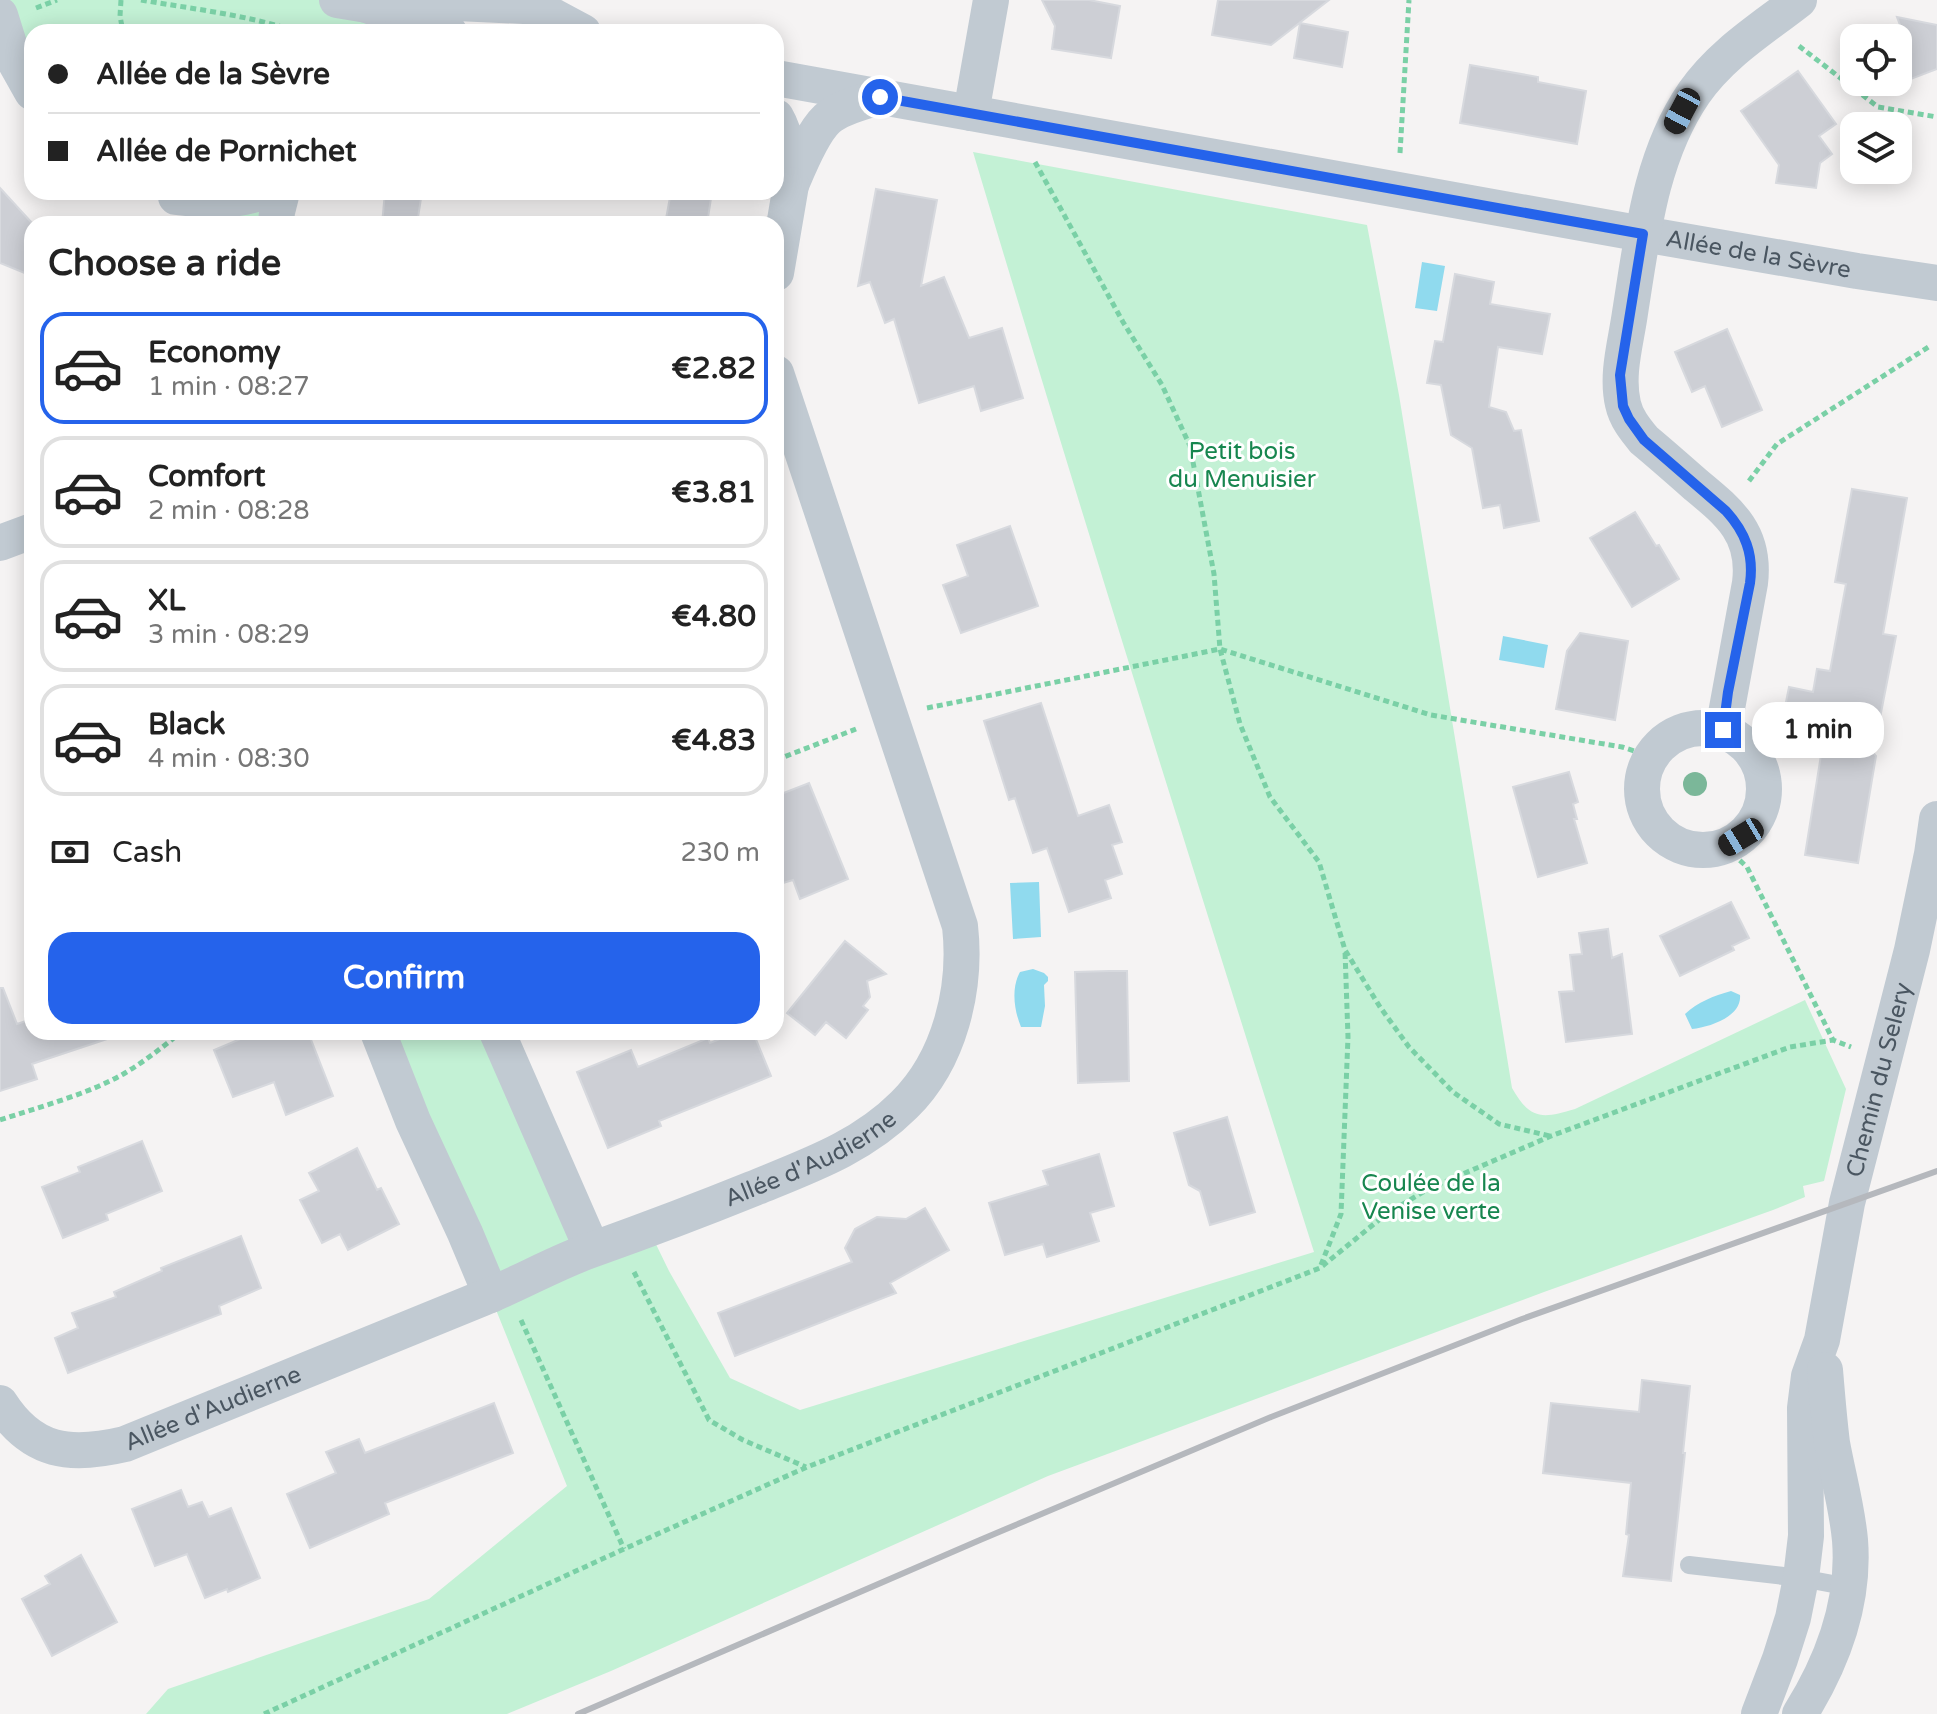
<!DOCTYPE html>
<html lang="en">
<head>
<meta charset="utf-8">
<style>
	body { margin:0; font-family:"Varela Round",sans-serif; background:#f2f2f2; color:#222; height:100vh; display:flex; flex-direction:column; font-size:30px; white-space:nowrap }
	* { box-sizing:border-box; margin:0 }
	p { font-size:26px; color:#767676 }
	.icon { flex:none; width:44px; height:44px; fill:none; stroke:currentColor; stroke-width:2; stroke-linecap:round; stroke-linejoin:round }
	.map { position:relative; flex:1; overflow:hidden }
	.drawer { position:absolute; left:24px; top:216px; width:760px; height:824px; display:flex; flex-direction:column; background:#fff; border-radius:24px; box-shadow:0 4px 20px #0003 }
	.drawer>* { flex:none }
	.banner { position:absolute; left:24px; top:24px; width:760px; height:176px; border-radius:24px; box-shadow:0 4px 20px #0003; display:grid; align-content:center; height:176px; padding:0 24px; background:#fff }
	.buttons { position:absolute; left:1840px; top:24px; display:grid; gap:16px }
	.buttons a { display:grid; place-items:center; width:72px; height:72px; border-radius:16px; background:#fff; box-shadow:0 4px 20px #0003; font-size:40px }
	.end { position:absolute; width:36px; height:36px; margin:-18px; border:10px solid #2563eb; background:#fff; box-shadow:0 0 0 4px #fff }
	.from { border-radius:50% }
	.bubble { position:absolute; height:56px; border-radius:24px; background:#fff; box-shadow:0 4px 20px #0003; font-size:26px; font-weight:700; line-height:56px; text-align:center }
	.car { position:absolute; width:24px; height:48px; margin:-24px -12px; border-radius:10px; box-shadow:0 0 6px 2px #0007; background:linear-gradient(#222 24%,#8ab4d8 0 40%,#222 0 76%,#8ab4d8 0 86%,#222 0) }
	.banner b { display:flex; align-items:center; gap:28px; height:76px; font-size:30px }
	.banner b+b { border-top:2px solid #e0e0e0 }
	.banner i { width:20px; height:20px; background:#222 }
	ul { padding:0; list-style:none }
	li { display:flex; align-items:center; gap:24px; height:112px; margin:0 16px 12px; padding:0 8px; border:4px solid #e0e0e0; border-radius:24px }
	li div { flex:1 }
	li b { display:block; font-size:30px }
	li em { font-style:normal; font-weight:700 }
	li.current { border-color:#2563eb }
	li>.icon { width:72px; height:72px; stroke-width:1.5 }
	h2 { padding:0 24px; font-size:36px; line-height:96px }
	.pay { display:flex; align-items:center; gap:20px; height:88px; padding:0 24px; font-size:30px }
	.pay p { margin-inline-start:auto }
	.cta { display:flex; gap:16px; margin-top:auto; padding:16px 24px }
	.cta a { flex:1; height:92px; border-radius:24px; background:#2563eb; color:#fff; font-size:32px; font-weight:700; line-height:92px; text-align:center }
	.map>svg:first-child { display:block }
	.green { fill:#c3f1d5 }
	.water { fill:#90daee }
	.building { fill:#cdcfd5; stroke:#d7d9de; stroke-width:2 }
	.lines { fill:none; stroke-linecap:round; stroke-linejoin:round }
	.path { stroke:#7ad0a6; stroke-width:5; stroke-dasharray:6 4; stroke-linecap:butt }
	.lane { stroke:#c1cad2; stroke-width:18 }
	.street { stroke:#c1cad2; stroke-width:36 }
	.rail { stroke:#b5b8bd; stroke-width:6 }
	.tree { fill:#7bb799 }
	.route { stroke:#2563eb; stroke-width:10 }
	.labels { text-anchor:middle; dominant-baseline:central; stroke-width:6; stroke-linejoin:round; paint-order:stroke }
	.street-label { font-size:24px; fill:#4a5661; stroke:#fff }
	.park-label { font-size:24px; fill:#17864f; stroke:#fff }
</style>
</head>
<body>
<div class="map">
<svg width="1937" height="1714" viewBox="0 0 1937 1714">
	<rect width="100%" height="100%" fill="#f5f3f3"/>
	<path class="green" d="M0,0H419L401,32H32V92Z
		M973,152L1367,225L1399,395L1512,1088C1530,1120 1542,1119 1575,1109L1805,1000L1846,1089L1824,1181L1803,1186L1805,1197L1773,1210L1544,1292L1048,1476L611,1671L507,1714H146L168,1689L429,1599L567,1486L465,1233L378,1032H497L592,1249L649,1230L669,1271L730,1378L800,1410L1314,1252C1198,886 1083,520 973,152Z
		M282,192L276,224H191L186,212Z"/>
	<path class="water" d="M1422,262L1445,266L1437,311L1415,308Z
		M1503,636L1548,645L1544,668L1499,660Z
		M1039,882L1041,937L1013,939L1010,883Z
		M1033,969L1044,973L1048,977V981L1044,985L1045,1006L1041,1027H1021C1014,1010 1011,988 1020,972Z
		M1731,991L1740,995C1742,1016 1711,1027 1692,1029L1685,1014C1698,1002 1713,996 1731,991Z"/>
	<path class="building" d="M1042,0H1089L1120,6L1111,58L1052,49L1055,26Z
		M1218,0H1329L1271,45L1212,35Z
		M1897,17L1937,25V69L1895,85L1894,82H1898V38H1889L1903,33Z
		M1300,23L1348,32L1342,67L1294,58Z
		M1470,65L1538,77V82L1586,91L1577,144L1460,123Z
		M1798,71L1836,124L1819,136L1832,154L1820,163L1816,188L1776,183L1779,165L1741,111Z
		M0,188L32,223V276L0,263Z
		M876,189L937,200L921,286L944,277L969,338L1002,328L1023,398L981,411L974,386L919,403L894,319L885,323L870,282L858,286Z
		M385,192H422L417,224H382Z
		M671,192H712L707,224H665Z
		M1455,274L1494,282L1490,304L1550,314L1542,354L1498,347L1489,407L1506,412L1514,431L1521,430L1539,521L1504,528L1500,505L1483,508L1472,448L1451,435L1441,385L1427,383L1435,341L1443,342Z
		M1727,329L1762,410L1722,427L1705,386L1692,392L1675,352Z
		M1852,489L1907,498L1883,634L1896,636L1880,718L1859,736L1876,756L1858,863L1805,855L1825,730L1782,722L1789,687L1813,692L1817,669L1830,671L1846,584L1835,582Z
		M1635,512L1656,546L1659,545L1679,579L1632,607L1590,538Z
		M1010,526L1038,606L961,633L943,585L968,576L957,545Z
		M1580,633L1628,641L1615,720L1556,709L1567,651Z
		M1041,703L1078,816L1109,805L1122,842L1112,845L1122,874L1105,880L1111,898L1069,912L1047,848L1033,853L1015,798L1009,800L984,721Z
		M1569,772L1578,802L1573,804L1577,819H1574L1587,863L1538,877L1513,787Z
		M809,783L848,879L800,899L793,880L783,883L776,865V796Z
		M1731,902L1749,938L1732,946L1734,950L1680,976L1660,936Z
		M1608,929L1612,958L1622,954L1632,1034L1566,1042L1559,992L1574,991L1570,955L1582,954L1579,933Z
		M845,941L886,974L867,981L870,997L863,1006L868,1010L846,1038L826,1022L815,1035L787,1013Z
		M1109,971H1127L1129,1081L1078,1083L1075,972Z
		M0,988H3L17,1024L32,1019V1032H109L110,1038L32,1064L37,1079L0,1091Z
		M257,1032H308L333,1096L286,1115L274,1082L233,1097L214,1050Z
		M737,1032H753L771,1076L659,1121L661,1126L608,1148L577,1072L631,1050L638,1067L708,1038L710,1043Z
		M1227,1117L1255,1212L1210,1225L1200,1191L1189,1185L1174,1133Z
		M142,1141L162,1191L106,1214L108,1220L63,1238L42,1187L80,1172L78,1167Z
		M357,1148L377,1190L381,1188L399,1224L348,1250L340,1234L322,1243L300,1200L319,1191L309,1173Z
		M1099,1154L1114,1206L1090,1213L1099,1241L1047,1257L1043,1244L1005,1255L989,1203L1048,1185L1043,1171Z
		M925,1208L949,1250L890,1283L896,1293L735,1356L718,1313L852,1262L845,1248L855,1229L877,1217L906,1219Z
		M241,1236L261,1288L219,1306L221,1314L68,1373L55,1338L78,1328L72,1313L116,1297L114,1292L162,1271L161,1268Z
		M1642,1380L1690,1386L1683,1453H1685L1671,1581L1623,1576L1629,1535L1626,1534L1631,1483L1543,1473L1551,1403L1639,1412Z
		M494,1403L513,1453L385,1503L389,1514L310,1548L287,1494L336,1473L326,1452L359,1439L365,1453Z
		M181,1490L188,1507L202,1502L209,1517L231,1508L260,1578L228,1592L227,1589L205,1598L187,1554L155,1566L132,1509Z
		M81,1555L117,1622L52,1656L22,1599L50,1584L45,1576Z"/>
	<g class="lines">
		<path class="path" d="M121,0L120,16L123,32
			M141,0C193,9 248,15 298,32
			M36,8L57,0
			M1799,46L1878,107L1937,117
			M1400,153L1409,0
			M1035,162L1123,322L1162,385L1190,446L1214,574L1220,649L1240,724L1270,797L1319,862L1345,950L1380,1007L1409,1047L1453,1092L1499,1124L1550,1136
			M1749,481L1777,444L1930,346
			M927,708L1220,649L1431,715L1622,747L1650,756
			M776,760L856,729
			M1725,847L1747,867L1833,1040L1851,1047
			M0,1120C39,1107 89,1094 125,1073C145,1061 163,1047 181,1032
			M1321,1265L1341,1214L1348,1037L1345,951
			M634,1272L709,1420L743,1440L806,1467
			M521,1320L624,1549
			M264,1714L624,1549L807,1467L1320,1268L1385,1215L1428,1189L1551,1136L1790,1047L1833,1040"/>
		<path class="lane" d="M1689,1565L1801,1578L1849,1587"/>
		<g class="street">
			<path d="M337,0L367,5L422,28L449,32"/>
			<path d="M367,5L414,1L524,6L555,17L583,32"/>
			<path d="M0,15L14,60L32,92"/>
			<path id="s1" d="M776,78L1643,234L1857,271L1937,283"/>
			<path d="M971,113L991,0"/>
			<path d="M776,117C788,138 789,162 791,185C799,166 812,133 827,119C840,107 863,102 879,97"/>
			<path d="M176,197C208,201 232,202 263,192"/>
			<path d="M276,224L277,212L282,192"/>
			<path d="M776,273L791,185"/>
			<path d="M0,543L32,531"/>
			<circle cx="1703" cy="789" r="61"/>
			<path d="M1723,730L1750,583C1756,534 1730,513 1696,485C1679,470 1662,455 1644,440C1635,429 1626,418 1623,404C1616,374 1626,342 1630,313C1642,238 1650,157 1694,93C1722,53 1762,29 1799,0"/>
			<path d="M378,1032L413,1121L465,1233L491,1295"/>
			<path d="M497,1032L592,1249"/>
			<path id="s2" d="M0,1403C32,1453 70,1457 125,1444C244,1395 364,1347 483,1298C521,1283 556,1262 594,1249C647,1230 700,1210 752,1189C808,1166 861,1148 904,1105C950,1060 967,988 960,926L776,373"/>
			<path id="s3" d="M1759,1714L1780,1659L1793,1618L1801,1578L1806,1536L1805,1408L1809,1376L1822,1340L1847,1203L1912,950L1932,854L1937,819"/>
			<path d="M1800,1714C1833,1661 1855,1603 1850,1540C1847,1507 1838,1476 1832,1443C1829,1419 1827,1394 1825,1370"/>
		</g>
		<path class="rail" d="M578,1714L980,1540L1271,1417L1522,1319L1937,1171"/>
	</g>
	<circle class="tree" cx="1695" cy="784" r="12"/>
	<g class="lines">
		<path class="route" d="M880,97L1643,234L1620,375L1623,406L1629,419L1644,440L1726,511C1745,532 1754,554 1750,583L1728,692L1723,730"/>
	</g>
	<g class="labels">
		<g class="street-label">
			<text stroke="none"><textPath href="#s1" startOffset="998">Allée de la Sèvre</textPath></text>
			<text stroke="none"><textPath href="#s3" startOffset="650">Chemin du Selery</textPath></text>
			<text stroke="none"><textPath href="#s2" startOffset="886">Allée d'Audierne</textPath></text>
			<text stroke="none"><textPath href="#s2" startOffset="238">Allée d'Audierne</textPath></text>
		</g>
		<g class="park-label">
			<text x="1242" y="451">Petit bois<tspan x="1242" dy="28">du Menuisier</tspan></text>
			<text x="1431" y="1183">Coulée de la<tspan x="1431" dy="28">Venise verte</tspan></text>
		</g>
	</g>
</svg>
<div class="buttons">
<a><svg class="icon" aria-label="locate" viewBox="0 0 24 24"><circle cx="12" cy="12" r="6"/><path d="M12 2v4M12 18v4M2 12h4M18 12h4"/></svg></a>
<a><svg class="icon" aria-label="layers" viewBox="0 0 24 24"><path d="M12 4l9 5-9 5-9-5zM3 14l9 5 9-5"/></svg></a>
</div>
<i class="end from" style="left:880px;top:97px"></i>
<i class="end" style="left:1723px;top:730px"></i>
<div class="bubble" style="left:1752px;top:702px;width:132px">1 min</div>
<i class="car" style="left:1682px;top:111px;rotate:208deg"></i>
<i class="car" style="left:1741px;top:837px;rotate:239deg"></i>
<div class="banner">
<b><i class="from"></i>Allée de la Sèvre</b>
<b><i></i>Allée de Pornichet</b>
</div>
<section class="drawer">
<h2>Choose a ride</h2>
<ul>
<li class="current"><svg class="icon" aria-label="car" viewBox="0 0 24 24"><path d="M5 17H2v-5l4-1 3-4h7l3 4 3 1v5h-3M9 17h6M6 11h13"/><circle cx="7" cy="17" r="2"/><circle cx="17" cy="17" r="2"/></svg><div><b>Economy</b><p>1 min · 08:27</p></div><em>€2.82</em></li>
<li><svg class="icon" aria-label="car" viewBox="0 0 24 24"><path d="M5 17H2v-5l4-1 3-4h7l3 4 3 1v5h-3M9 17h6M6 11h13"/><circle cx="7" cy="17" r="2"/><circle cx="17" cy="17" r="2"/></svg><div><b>Comfort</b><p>2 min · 08:28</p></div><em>€3.81</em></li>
<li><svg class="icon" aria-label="car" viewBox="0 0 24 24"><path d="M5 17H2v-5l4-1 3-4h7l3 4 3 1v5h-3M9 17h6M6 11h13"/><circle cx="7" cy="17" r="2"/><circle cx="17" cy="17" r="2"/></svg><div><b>XL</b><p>3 min · 08:29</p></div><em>€4.80</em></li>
<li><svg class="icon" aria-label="car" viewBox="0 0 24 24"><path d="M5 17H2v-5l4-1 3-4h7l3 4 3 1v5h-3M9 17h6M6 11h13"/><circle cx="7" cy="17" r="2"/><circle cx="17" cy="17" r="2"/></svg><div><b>Black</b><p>4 min · 08:30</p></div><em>€4.83</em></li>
</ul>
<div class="pay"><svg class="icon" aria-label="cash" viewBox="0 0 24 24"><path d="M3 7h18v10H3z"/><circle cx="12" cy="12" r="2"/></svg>Cash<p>230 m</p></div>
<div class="cta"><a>Confirm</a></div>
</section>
</div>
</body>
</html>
